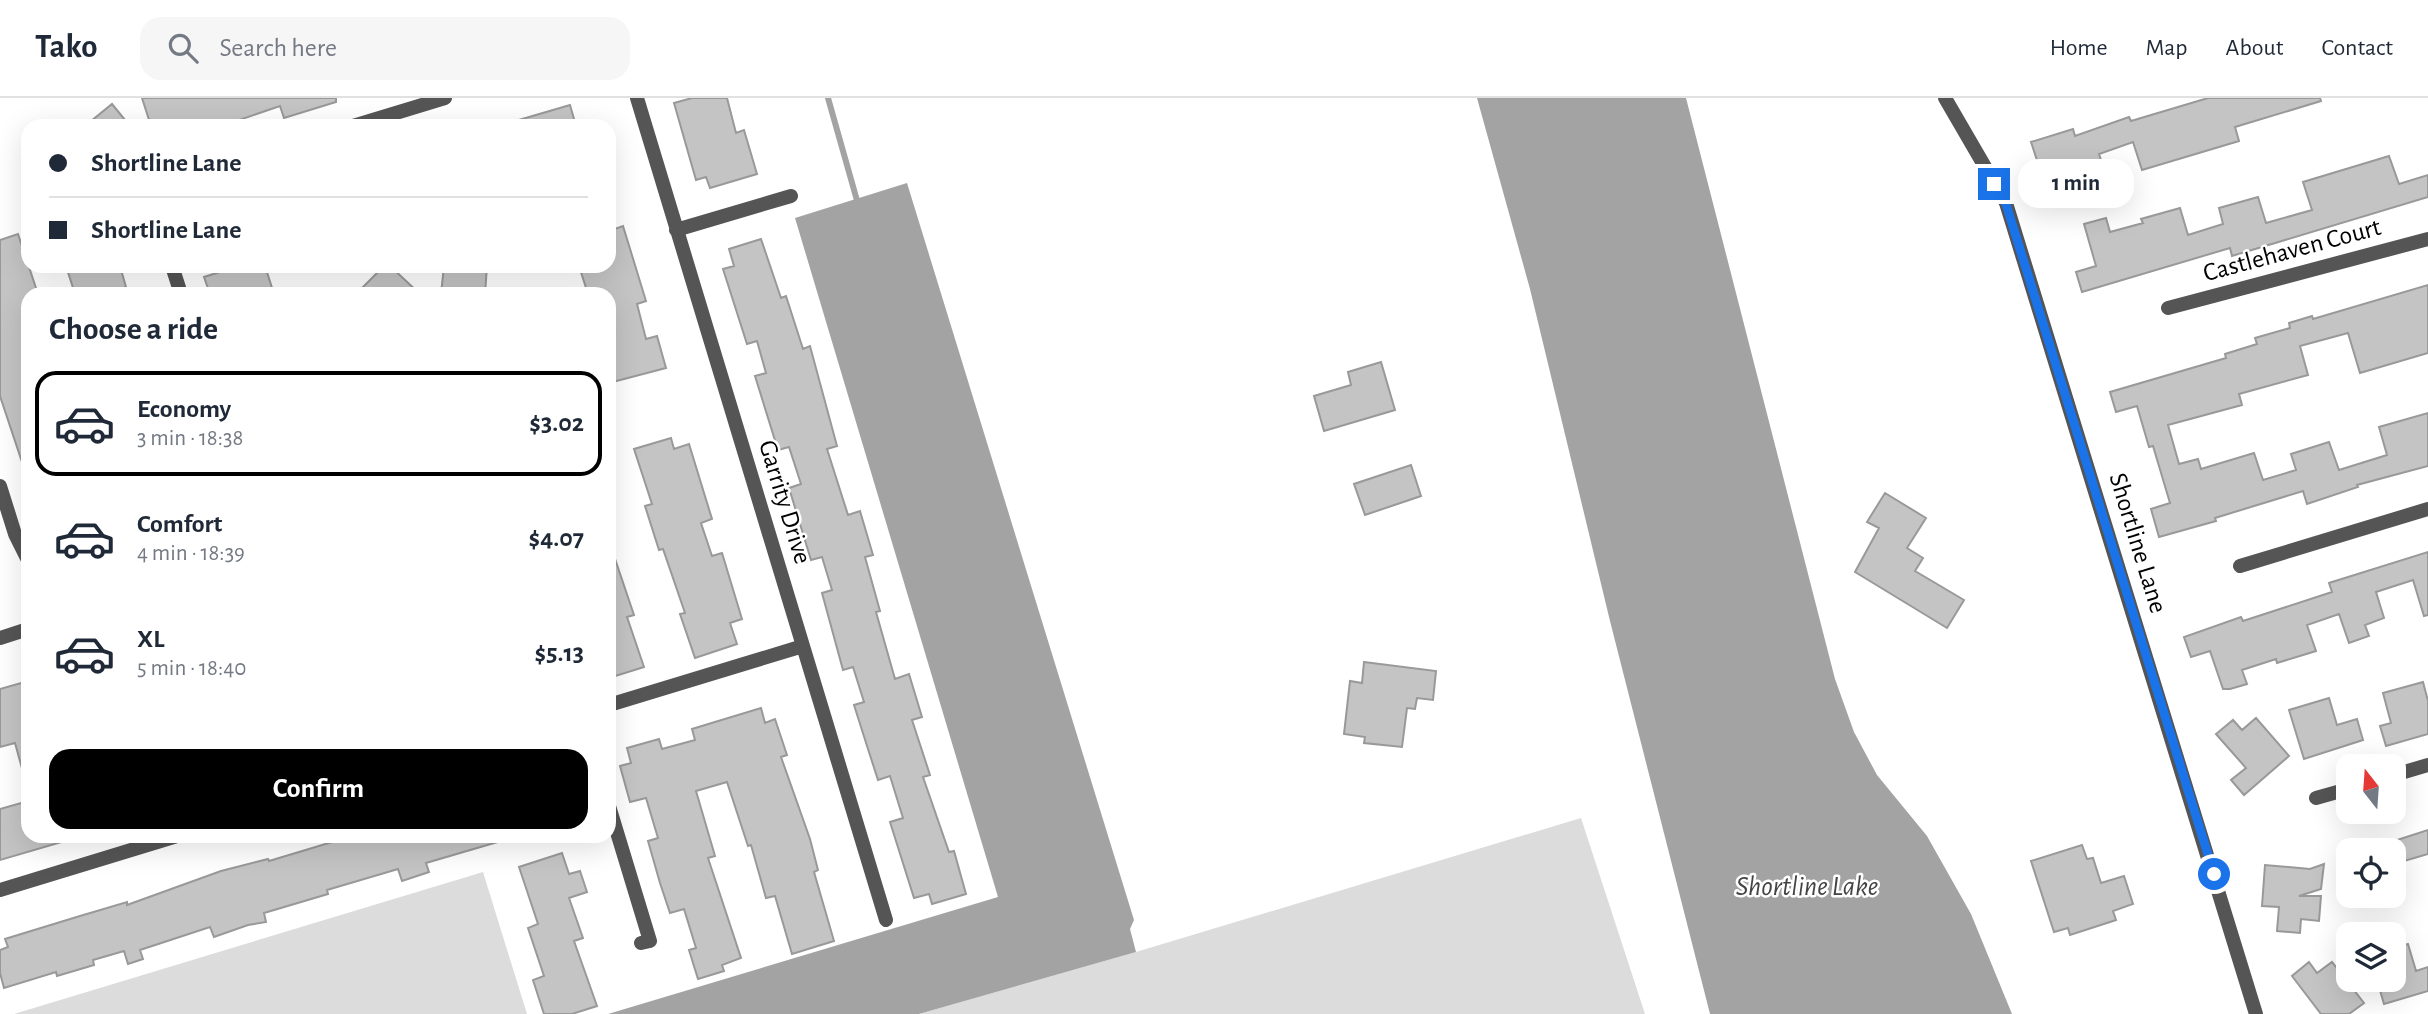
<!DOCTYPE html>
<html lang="en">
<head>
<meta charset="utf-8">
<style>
	body { margin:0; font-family:"Alegreya Sans",sans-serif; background:#f6f6f7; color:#1f2937; height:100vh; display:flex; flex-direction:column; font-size:26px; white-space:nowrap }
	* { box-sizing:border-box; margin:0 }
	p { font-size:23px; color:#747a83 }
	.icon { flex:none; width:38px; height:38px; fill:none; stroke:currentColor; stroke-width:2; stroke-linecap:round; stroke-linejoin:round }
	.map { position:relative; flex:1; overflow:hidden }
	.sheet { position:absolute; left:21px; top:189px; width:595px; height:556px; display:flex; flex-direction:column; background:#fff; border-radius:21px; box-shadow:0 7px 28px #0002 }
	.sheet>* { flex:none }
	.top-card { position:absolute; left:21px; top:21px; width:595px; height:154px; border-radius:21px; box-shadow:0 7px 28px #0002; display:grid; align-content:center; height:154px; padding:0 28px; background:#fff }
	.needle { width:46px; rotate:343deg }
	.controls { position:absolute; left:2336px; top:656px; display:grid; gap:14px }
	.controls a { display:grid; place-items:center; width:70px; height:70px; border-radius:14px; background:#fff; box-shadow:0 7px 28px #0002; font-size:35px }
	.end { position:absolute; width:32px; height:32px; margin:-16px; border:9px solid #1a73e8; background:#fff; box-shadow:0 0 0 4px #fff }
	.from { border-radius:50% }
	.bubble { position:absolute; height:49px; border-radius:21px; background:#fff; box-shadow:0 7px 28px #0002; font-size:23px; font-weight:600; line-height:49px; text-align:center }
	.top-card b { display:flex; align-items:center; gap:24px; height:66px; font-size:26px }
	.top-card b+b { border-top:2px solid #e0e1e3 }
	.top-card i { width:18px; height:18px; background:#1f2937 }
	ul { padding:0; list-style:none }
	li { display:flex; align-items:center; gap:21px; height:105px; margin:0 14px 10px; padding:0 14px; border:4px solid transparent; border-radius:21px }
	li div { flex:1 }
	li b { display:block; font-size:26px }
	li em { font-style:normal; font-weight:600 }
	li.selected { border-color:#000 }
	li>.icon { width:63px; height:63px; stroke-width:1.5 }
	h2 { padding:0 28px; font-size:32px; line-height:84px }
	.action { display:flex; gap:14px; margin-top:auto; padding:14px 28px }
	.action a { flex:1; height:80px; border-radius:21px; background:#000; color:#fff; font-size:28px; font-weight:600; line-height:80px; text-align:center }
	header { display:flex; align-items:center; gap:42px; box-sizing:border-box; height:98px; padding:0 35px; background:#fff; border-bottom:2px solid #e0e1e3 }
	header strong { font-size:33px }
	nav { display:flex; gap:38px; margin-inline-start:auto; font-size:24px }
	.search { width:490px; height:63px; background:#f6f6f7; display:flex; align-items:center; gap:18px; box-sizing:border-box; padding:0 24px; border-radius:21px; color:#747a83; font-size:26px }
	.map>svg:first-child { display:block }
	.green { fill:#dcdcdc }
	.water { fill:#a3a3a3 }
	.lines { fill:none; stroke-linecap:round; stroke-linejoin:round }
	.stream { stroke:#a3a3a3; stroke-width:6 }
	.building { fill:#c4c4c4; stroke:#999; stroke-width:2 }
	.street { stroke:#555; stroke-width:14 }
	.route { stroke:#1a73e8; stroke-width:9 }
	.labels { text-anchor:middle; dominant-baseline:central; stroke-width:5; stroke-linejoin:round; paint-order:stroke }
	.street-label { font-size:26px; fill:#000; stroke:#fff }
	.water-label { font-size:28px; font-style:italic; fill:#444; stroke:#fff }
</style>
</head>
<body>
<header>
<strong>Tako</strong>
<div class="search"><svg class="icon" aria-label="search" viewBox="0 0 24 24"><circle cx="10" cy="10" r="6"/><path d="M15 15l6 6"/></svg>Search here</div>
<nav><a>Home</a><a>Map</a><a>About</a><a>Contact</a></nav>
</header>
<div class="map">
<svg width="2428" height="916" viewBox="0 0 2428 916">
	<rect width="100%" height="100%" fill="#fff"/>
	<path class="green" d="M1581,720L1645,916H919L1136,854Z
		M483,774L527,916H14Z"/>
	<path class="water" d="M1477,0H1686L1835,581L1854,634L1877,677L1927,738L1971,816L2012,916H1710L1610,523L1530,191Z
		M907,85L1134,822L1130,831L1136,854L919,916H608L998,799L795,120Z"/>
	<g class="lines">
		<path class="stream" d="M828,0L858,106"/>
	</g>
	<path class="building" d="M142,0H336V4L284,20L280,8L236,23L238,28H151Z
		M692,0H727L736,35L744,32L757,76L710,90L706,79L696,82L674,5Z
		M2208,0H2320L2321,3L2235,29L2239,43L2142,72L2133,44L2099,56L2105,74L2075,84L2078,93L2050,102L2031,44L2073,31L2075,38L2129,19L2131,23Z
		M112,6L130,28H85Z
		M570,7L576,28H513L512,24Z
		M2389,58L2399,86L2428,77V99L2232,158L2230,150L2082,194L2076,174L2096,168L2084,126L2106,120L2110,134L2143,125L2141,121L2180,110L2188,137L2223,126L2219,110L2258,99L2266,125L2312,112L2303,84Z
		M623,128L646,203L637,206L646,241L657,238L666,270L609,285V196H588L579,168H609V133Z
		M18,136L38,196H28V373H25L0,298V142Z
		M761,141L781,200L786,198L803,251L810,248L837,348L827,351L848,417L860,413L873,457L865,459L880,513L876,514L895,581L909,576L922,619L912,622L930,677L923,679L949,754L954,753L966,796L932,806L929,796L914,800L890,724L903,720L890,678L878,682L868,651L854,607L864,604L853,569L843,572L822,495L832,492L822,459L811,462L789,390L801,386L789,349L778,352L755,278L766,275L757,243L747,246L723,171L734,168L729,151Z
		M66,168H120L126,189L104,196L101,190L75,196Z
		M239,168H265L274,196H210L204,179Z
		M384,168H390L420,196H356Z
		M444,168H487L485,196H441Z
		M2428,187V255L2360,275L2348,235L2300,248L2308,277L2239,296L2242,307L2168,327L2179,366L2198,361L2201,371L2254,355L2263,382L2296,372L2291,356L2329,344L2339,372L2387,357L2379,329L2428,315V368L2357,387L2358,389L2307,406L2303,393L2215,420L2216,423L2159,439L2151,411L2170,405L2153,348L2149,349L2137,308L2116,314L2110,294L2226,260L2225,256L2257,246L2255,240L2290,230L2289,225L2312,218L2313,221Z
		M1381,264L1395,312L1324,333L1314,298L1351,287L1348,274Z
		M671,340L674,351L689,346L712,421L701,425L712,458L722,455L742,521L730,525L737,546L695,560L680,516L685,515L663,451L659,452L645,408L652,406L634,351Z
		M1411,367L1421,398L1365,417L1354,386Z
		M1885,395L1926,420L1907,450L1923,460L1915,473L1964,502L1947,530L1855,474L1879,430L1867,424Z
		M609,452H612L634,517L627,519L644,569L609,580Z
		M2428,454V517L2424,518L2413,482L2376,494L2384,520L2365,527L2369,538L2349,545L2339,516L2307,527L2316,553L2277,565L2276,561L2242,572L2247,586L2230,591H2223L2210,553L2191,559L2184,539L2241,519L2243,523L2332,494L2329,485Z
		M1364,564L1436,573L1433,602L1417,600L1415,611L1407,610L1402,649L1364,645L1365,639L1344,636L1350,583L1362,585Z
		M28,583V674H23L15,645L0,649V591Z
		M2423,584L2428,603V636L2386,648L2380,628L2391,625L2383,595Z
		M2329,600L2337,627L2357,621L2363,642L2304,661L2289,612Z
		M761,610L765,625L775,621L787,657L781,659L810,741L818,772L814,774L834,843L792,856L775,798L766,800L751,747L748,748L727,684L696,693L715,758L708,760L741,860L722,867L724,873L698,881L689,852L696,850L684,811L670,815L660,785L648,743L658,740L646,700L630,704L620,668L631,665L627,650L659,641L662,651L695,642L692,631Z
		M2256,620L2289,658L2244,697L2231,682L2246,670L2216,636L2233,622L2242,632Z
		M28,703V738H65V743L0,762V711Z
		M2428,732V756L2394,766V743Z
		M352,738H500L501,743L426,765L429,774L402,783L398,771L327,792L328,796L264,815L266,824L248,827L214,839L210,829L140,852L143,861L128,866L124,853L93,862L94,867L57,878L56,874L4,890L0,875V852L8,849L5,841L80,818L127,804V807L221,773L268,761L269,763Z
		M2082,747L2087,761L2093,760L2101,785L2124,778L2133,806L2113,813L2116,822L2070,837L2068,830L2054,834L2031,763Z
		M562,755L569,776L580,773L587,794L569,800L583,840L574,843L597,908L572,916H544L533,882L544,878L528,830L538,826L519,769Z
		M2324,766L2321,791L2299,798H2321L2319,823L2301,821L2300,835L2277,833L2279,809L2262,808L2265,767L2310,771Z
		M2408,846L2416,873L2428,869V893L2384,906L2377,882H2394V850Z
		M2309,864L2317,875L2332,864L2364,905L2349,916H2321L2292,878Z"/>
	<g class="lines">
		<path class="street" d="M637,0L886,822
			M1945,0L2006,105L2256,916
			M353,28L445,0
			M676,132L791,98
			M172,168L181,196
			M2168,210L2428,141
			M0,388L15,436L28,462
			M2240,468L2428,411
			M0,540L28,531
			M609,607L803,548
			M2394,677L2428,667
			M2316,700L2348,691
			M609,708L650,843L641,845
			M0,792L177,738"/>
	</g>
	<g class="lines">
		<path class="route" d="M1994,86L2006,106L2214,776"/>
	</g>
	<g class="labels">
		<g class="street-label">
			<text transform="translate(2292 152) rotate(-15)">Castlehaven Court</text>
			<text transform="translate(785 404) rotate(73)">Garrity Drive</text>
			<text transform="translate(2138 445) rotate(73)">Shortline Lane</text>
		</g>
		<g class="water-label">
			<text x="1807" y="789">Shortline Lake</text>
		</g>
	</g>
</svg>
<div class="controls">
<a><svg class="needle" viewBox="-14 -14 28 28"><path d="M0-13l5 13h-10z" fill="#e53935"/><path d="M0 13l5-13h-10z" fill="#747a83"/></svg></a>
<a><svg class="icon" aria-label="locate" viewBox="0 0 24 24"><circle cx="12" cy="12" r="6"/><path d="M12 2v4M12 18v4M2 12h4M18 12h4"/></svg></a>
<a><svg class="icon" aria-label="layers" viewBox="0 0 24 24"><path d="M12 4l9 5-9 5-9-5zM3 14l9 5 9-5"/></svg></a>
</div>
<i class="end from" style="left:2214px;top:776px"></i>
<i class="end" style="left:1994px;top:86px"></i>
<div class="bubble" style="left:2018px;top:61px;width:116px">1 min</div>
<div class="top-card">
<b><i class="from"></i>Shortline Lane</b>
<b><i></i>Shortline Lane</b>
</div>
<section class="sheet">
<h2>Choose a ride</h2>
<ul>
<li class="selected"><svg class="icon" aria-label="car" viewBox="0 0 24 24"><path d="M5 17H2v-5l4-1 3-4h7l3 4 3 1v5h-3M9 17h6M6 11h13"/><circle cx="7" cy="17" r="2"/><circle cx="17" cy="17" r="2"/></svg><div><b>Economy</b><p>3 min · 18:38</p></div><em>$3.02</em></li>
<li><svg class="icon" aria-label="car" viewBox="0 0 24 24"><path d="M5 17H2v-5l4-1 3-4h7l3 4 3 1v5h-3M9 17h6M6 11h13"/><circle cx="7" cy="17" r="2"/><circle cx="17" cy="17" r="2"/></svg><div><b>Comfort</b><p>4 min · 18:39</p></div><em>$4.07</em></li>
<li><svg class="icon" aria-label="car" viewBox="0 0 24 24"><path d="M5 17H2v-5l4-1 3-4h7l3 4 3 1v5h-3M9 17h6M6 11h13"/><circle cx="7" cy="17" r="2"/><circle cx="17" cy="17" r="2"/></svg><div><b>XL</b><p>5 min · 18:40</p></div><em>$5.13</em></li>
</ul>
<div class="action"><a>Confirm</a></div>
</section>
</div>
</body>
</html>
